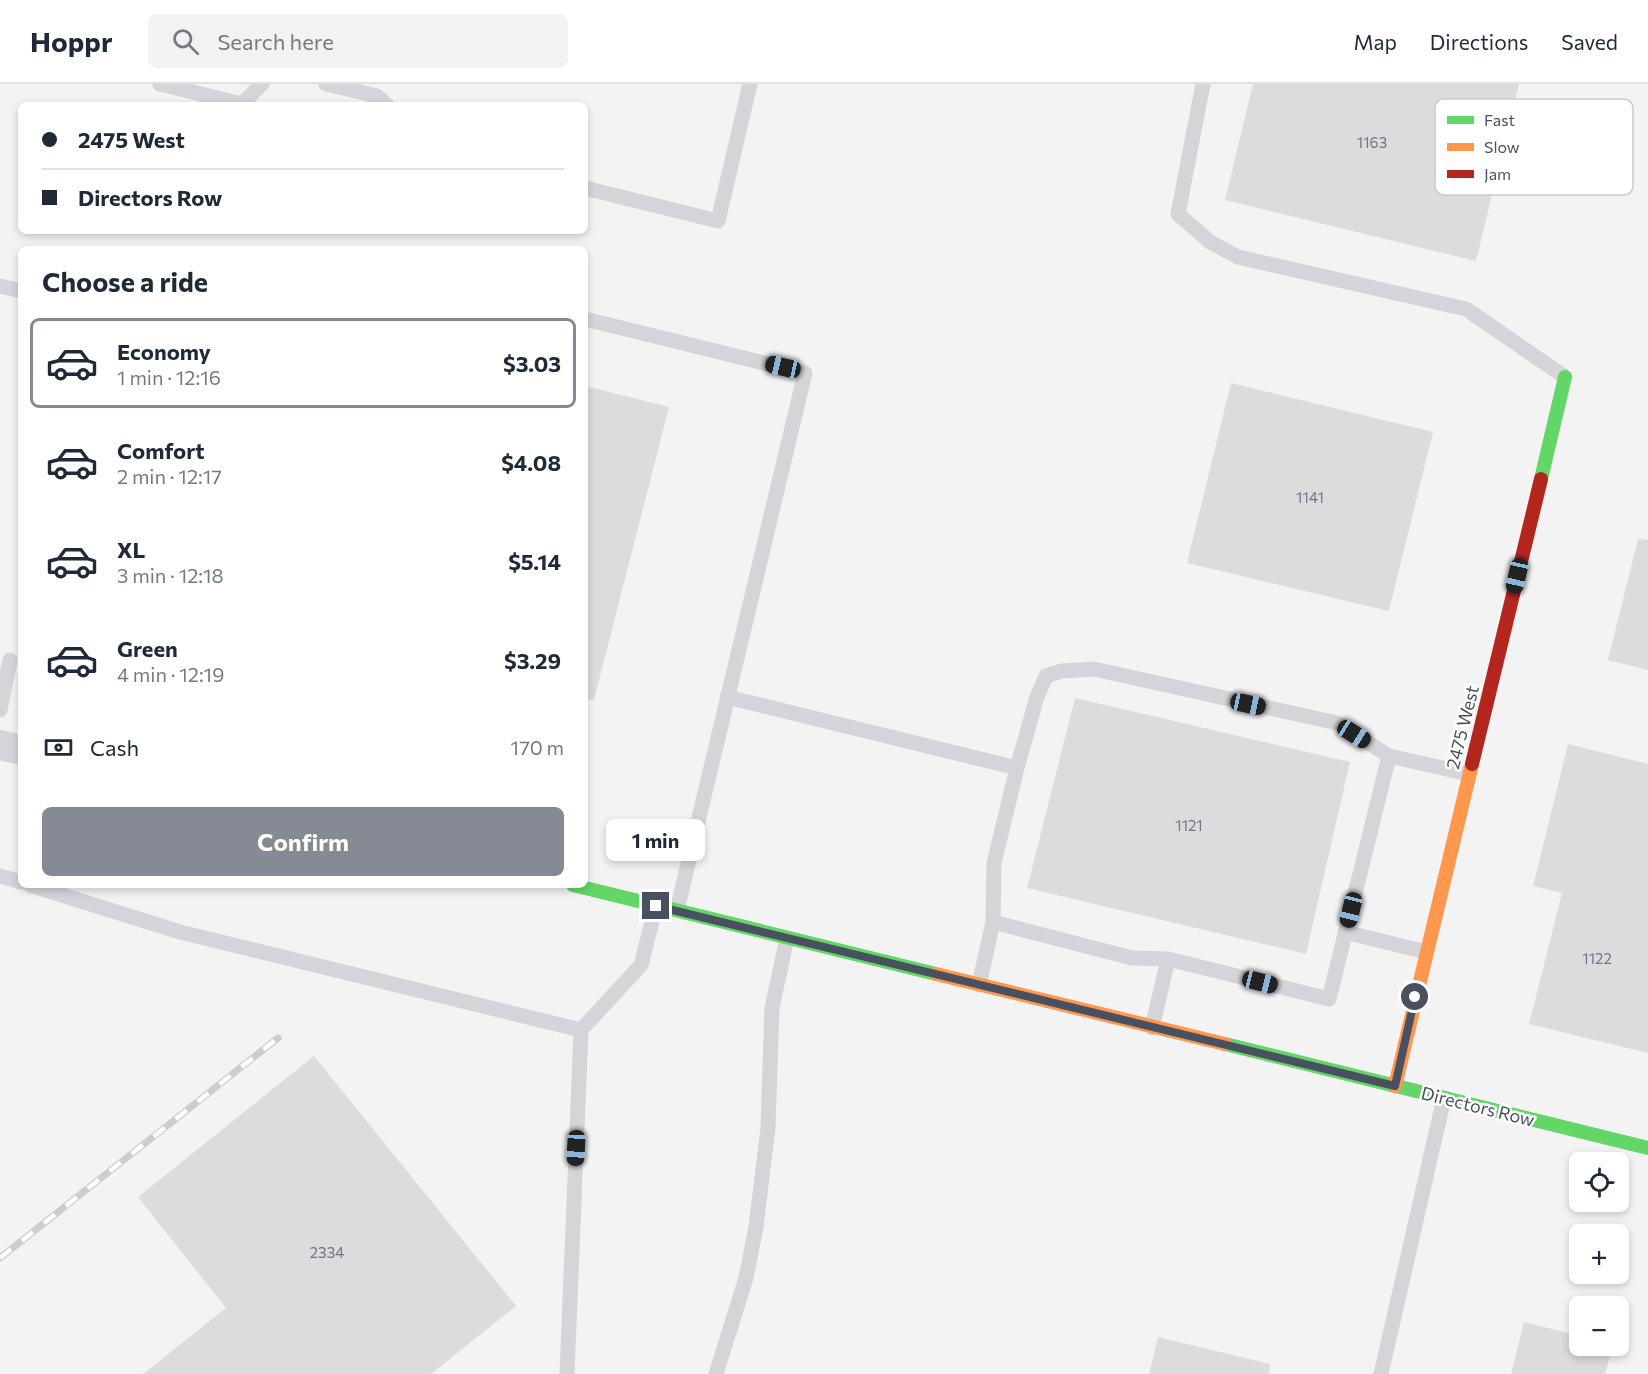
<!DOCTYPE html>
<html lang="en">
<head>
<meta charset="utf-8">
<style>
	body { margin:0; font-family:Commissioner,sans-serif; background:#f2f2f3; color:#1f2937; height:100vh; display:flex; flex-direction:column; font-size:22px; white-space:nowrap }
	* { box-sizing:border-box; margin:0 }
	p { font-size:20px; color:#747a83 }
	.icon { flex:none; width:33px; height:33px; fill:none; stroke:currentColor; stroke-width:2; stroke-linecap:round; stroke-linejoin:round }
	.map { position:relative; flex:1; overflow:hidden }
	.drawer { position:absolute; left:18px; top:162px; width:570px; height:642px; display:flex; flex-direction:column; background:#fff; border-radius:9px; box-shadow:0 3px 9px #0003 }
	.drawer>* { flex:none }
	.hud { position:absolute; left:18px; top:18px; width:570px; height:132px; border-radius:9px; box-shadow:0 3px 9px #0003; display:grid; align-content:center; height:132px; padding:0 24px; background:#fff }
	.fabs { position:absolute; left:1569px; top:1068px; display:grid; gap:12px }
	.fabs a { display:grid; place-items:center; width:60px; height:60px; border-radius:9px; background:#fff; box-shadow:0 3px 9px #0003; font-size:30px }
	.end { position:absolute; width:27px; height:27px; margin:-14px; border:8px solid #495161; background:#fff; box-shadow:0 0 0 3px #fff }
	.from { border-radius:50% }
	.bubble { position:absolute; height:42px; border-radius:9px; background:#fff; box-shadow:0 3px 9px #0003; font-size:20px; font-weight:700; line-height:42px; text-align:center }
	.car { position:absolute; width:18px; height:36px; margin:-18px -9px; border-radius:8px; box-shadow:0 0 4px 2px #0007; background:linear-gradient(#222 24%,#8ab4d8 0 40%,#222 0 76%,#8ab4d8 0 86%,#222 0) }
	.hud b { display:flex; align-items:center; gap:21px; height:57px; font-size:22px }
	.hud b+b { border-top:2px solid #e0e1e3 }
	.hud i { width:15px; height:15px; background:#1f2937 }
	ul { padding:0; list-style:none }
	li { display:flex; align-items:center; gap:18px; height:90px; margin:0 12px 9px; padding:0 12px; border:3px solid transparent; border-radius:9px }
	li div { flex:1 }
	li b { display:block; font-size:22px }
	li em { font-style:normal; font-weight:700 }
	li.current { border-color:#858a94 }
	li>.icon { width:54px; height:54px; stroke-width:1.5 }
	h2 { padding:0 24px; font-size:27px; line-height:72px }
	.pay { display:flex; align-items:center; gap:15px; height:66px; padding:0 24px; font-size:22px }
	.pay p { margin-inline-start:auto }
	.action { display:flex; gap:12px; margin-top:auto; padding:12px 24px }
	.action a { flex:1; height:69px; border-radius:9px; background:#858a94; color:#fff; font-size:24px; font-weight:700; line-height:69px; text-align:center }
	header { display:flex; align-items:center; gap:36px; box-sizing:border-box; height:84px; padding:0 30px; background:#fff; border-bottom:2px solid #e0e1e3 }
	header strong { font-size:28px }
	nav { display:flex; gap:33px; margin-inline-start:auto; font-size:21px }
	.search { width:420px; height:54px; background:#f2f2f3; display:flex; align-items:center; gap:15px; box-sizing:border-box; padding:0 21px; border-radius:9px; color:#747a83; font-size:22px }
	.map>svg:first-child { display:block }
	.building { fill:#dcdcdf }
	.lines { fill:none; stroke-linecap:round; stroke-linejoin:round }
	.lane { stroke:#d5d5d9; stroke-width:15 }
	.street { stroke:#d5d5d9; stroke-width:30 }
	.fast { stroke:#63d668; stroke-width:14 }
	.slow { stroke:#ff974d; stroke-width:14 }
	.jam { stroke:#b3261e; stroke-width:14 }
	.rail-casing { stroke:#cccdd0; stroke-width:7 }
	.rail { stroke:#fff; stroke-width:4.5; stroke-dasharray:14; stroke-linecap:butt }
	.route { stroke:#495161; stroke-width:8 }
	.labels { text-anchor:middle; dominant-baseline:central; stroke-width:5; stroke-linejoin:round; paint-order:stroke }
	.number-label { font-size:15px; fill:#6f7582 }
	.street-label { font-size:18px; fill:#495161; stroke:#fff }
	.key { fill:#fff; stroke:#c8cbd0; stroke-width:1.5 }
	.key-label { font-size:16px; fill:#495161 }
</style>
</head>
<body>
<header>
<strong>Hoppr</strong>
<div class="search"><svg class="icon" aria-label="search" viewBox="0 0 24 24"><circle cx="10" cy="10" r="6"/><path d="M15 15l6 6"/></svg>Search here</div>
<nav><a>Map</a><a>Directions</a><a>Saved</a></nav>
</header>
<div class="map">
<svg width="1648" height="1290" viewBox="0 0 1648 1290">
	<rect width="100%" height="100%" fill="#f4f3f3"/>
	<path class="building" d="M1253,0H1519L1476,177L1225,116Z
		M1231,299L1433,348L1389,527L1187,479Z
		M585,302L669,323L594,616L585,615Z
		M1638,455L1648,456V586L1608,576Z
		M1075,614L1350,678L1306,870L1027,804Z
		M1568,660L1648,680V969L1529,940L1562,809L1533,802Z
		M314,972L516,1222L431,1290H143L226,1224L138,1113Z
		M1524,1238L1580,1252V1262H1613L1605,1290H1511Z
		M1158,1253L1270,1280L1269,1290H1149Z"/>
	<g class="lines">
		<path class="lane" d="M160,0L242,20L262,0
			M326,0L377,12L387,21
			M1203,0L1178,130L1210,158L1238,173L1466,225L1565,293
			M585,104L718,137L750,0
			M0,202L21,207
			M585,235L805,289L677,826
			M727,613L1017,684L994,779L993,838
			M0,626L10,576
			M1017,684L1037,613L1046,592L1062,587L1094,585L1337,639L1389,672
			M0,792L21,798
			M30,801L180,848L581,946L641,881L656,822
			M1345,848L1426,868
			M979,901L993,838L1132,874L1168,875L1329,915L1389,672L1469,690
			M1152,944L1168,875
			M567,1290L581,946
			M716,1290L746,1194L756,1143L768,1044L772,924L787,854
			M1381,1290L1444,1014"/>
		<path class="street" d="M0,661L21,666"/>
		<path class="fast" d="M1541,395L1565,293
			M573,801L936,890
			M1225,960L1648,1064"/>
		<path class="slow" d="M936,890L1225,960
			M1395,1002L1472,680"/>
		<path class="jam" d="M1472,680L1541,395"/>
		<g class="rail-casing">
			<path id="rail" d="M0,1174L278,954"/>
		</g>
		<use href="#rail" class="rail"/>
	</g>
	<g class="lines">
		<path class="route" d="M656,822L1395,1002L1415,913"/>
	</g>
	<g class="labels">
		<g class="number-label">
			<text x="1372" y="58">1163</text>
			<text x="1310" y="413">1141</text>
			<text x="1189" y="741">1121</text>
			<text x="1597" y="874">1122</text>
			<text x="327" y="1168">2334</text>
		</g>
		<g class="street-label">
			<text transform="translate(1462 643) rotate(-76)">2475 West</text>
			<text transform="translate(1478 1022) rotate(14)">Directors Row</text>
		</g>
	</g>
	<rect x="1435" y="15" width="198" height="96" rx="9" class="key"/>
	<rect x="1447" y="32" width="27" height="8" fill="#63d668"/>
	<rect x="1447" y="59" width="27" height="8" fill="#ff974d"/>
	<rect x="1447" y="86" width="27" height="8" fill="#b3261e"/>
	<g class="key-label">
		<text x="1484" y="42">Fast</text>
		<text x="1484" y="69">Slow</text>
		<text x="1484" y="96">Jam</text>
	</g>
</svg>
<div class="fabs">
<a><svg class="icon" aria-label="locate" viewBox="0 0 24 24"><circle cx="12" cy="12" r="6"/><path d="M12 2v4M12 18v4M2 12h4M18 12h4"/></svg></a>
<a>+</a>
<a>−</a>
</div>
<i class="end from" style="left:1415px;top:913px"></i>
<i class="end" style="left:656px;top:822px"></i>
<div class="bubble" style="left:606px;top:735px;width:99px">1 min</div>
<i class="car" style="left:783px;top:283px;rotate:283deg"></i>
<i class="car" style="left:1517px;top:492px;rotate:193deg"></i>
<i class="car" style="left:1248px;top:620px;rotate:102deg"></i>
<i class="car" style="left:1354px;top:650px;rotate:122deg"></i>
<i class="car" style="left:1351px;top:826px;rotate:194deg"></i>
<i class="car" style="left:1260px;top:898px;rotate:104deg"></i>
<i class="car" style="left:576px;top:1064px;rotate:183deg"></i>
<div class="hud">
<b><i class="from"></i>2475 West</b>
<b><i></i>Directors Row</b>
</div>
<section class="drawer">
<h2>Choose a ride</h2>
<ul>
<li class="current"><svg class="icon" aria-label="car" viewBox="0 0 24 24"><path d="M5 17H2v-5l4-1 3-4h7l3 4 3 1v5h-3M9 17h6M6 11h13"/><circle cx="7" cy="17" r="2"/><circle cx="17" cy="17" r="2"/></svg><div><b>Economy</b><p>1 min · 12:16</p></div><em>$3.03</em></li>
<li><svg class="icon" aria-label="car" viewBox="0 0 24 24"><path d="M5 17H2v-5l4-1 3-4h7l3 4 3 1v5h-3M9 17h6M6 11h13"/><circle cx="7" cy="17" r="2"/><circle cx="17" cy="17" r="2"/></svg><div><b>Comfort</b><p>2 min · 12:17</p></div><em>$4.08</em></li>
<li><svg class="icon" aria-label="car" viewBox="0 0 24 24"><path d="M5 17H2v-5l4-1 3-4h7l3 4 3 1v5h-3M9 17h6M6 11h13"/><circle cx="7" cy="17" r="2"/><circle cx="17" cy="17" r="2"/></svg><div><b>XL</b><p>3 min · 12:18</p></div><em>$5.14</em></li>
<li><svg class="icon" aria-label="car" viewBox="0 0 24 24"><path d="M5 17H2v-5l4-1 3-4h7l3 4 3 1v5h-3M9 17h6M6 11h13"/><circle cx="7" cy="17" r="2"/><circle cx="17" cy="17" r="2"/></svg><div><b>Green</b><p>4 min · 12:19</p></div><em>$3.29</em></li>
</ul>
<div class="pay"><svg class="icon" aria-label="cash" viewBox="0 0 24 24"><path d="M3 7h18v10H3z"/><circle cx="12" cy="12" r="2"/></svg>Cash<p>170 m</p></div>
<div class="action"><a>Confirm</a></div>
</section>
</div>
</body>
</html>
